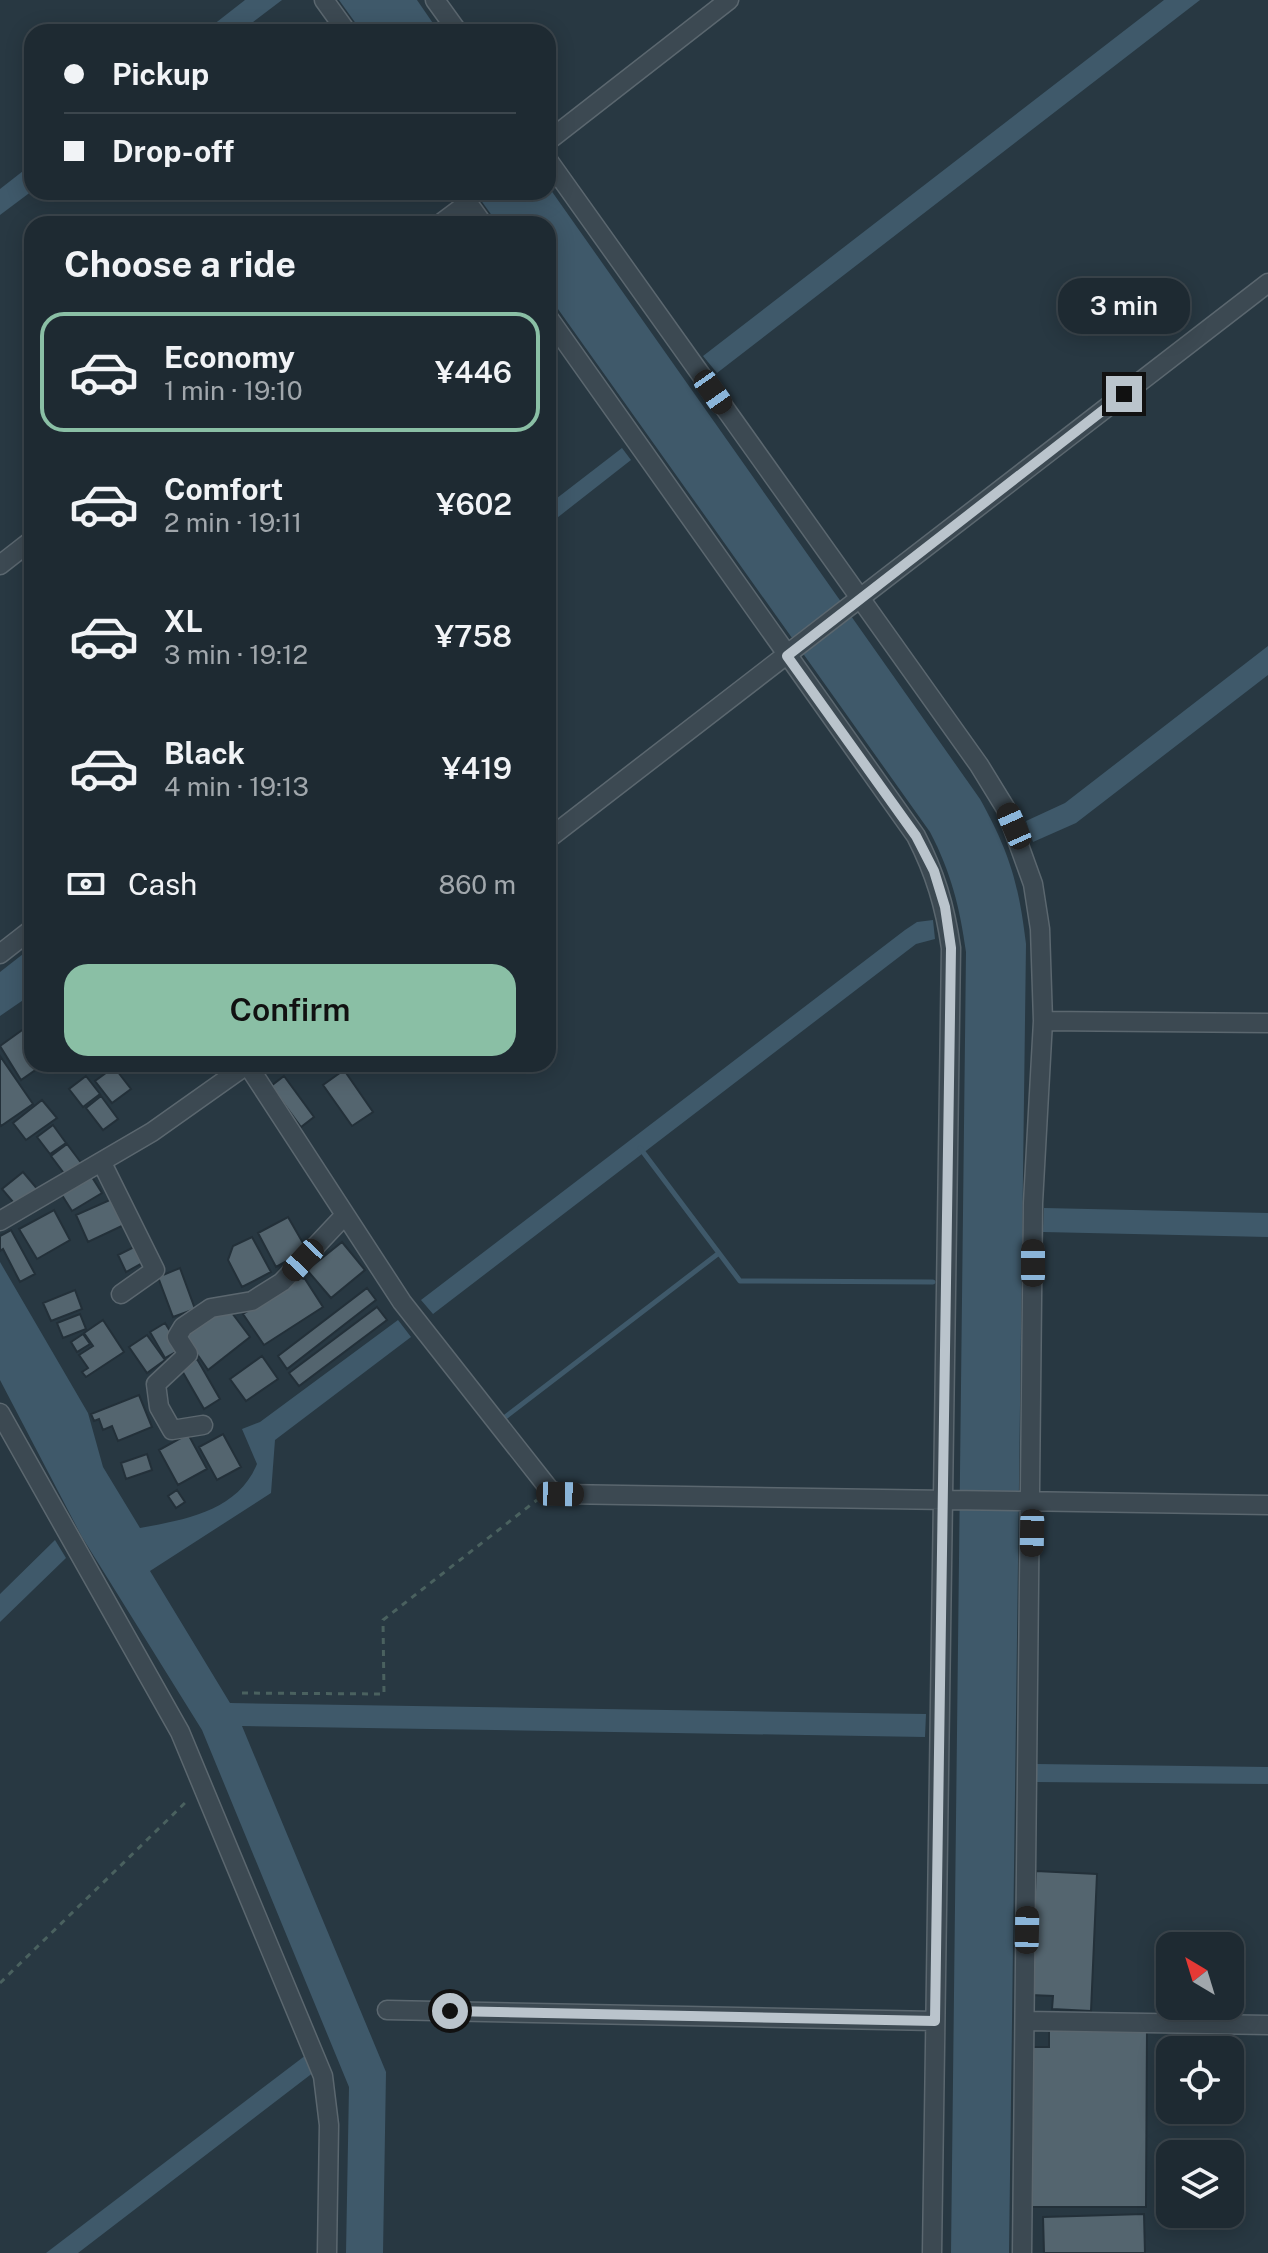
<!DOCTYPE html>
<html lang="en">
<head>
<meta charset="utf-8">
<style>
	body { margin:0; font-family:"Public Sans",sans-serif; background:#26323a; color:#f1f3f6; height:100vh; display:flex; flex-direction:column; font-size:30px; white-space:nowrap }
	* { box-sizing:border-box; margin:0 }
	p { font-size:26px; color:#a1a7ac }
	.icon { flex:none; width:44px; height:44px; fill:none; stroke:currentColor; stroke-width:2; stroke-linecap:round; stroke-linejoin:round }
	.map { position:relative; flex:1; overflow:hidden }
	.details { position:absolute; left:24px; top:216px; width:532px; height:856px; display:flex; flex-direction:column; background:#1e2a32; border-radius:24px; box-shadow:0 4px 20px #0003,0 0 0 2px #3c464d }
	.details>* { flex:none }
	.top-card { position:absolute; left:24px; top:24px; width:532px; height:176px; border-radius:24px; box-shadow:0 4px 20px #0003,0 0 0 2px #3c464d; display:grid; align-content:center; height:176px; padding:0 40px; background:#1e2a32 }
	.needle { width:52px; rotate:322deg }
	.tools { position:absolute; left:1156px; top:1932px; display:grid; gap:16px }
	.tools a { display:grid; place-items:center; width:88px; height:88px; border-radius:16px; background:#1e2a32; box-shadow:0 4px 20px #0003,0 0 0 2px #3c464d; font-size:40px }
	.end { position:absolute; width:36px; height:36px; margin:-18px; border:10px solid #bac4cc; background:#111; box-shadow:0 0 0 4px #111 }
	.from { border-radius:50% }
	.bubble { position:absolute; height:56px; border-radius:24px; background:#1e2a32; box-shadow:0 4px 20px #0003,0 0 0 2px #3c464d; font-size:26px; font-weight:600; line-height:56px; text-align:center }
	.car { position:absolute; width:24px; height:48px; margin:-24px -12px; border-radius:10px; box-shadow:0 0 6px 2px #0007; background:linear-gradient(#222 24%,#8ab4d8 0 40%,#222 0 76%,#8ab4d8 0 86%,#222 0) }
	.top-card b { display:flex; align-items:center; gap:28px; height:76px; font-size:30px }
	.top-card b+b { border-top:2px solid #3c464d }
	.top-card i { width:20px; height:20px; background:#f1f3f6 }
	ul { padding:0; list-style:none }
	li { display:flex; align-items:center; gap:24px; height:120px; margin:0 16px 12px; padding:0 24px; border:4px solid transparent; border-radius:24px }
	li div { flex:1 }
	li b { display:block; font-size:30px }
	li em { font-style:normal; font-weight:600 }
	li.selected { border-color:#8abfa5 }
	li>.icon { width:72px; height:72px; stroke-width:1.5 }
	h2 { padding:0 40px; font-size:36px; line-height:96px }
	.pay { display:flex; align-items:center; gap:20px; height:88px; padding:0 40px; font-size:30px }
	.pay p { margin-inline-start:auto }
	.action { display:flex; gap:16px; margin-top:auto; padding:16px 40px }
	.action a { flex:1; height:92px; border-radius:24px; background:#8abfa5; color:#111; font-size:32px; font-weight:600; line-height:92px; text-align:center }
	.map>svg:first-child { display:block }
	.water { fill:#3f596a }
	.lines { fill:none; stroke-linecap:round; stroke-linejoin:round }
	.stream { stroke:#3f596a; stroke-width:5 }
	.building { fill:#54656f; stroke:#233039; stroke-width:2 }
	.minor-casing { stroke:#5b676f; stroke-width:21 }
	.path { stroke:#4a615f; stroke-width:3; stroke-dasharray:6 6; stroke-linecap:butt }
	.minor { stroke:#3c4952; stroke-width:18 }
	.route { stroke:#bac4cc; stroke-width:10 }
</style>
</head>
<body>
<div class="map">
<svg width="1268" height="2253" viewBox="0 0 1268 2253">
	<rect width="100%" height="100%" fill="#283842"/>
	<path class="water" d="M245,0H282L240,32H204Z
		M339,0H417L439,32H362Z
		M1164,0H1200L717,373L703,356Z
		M32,164V191L0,215V189Z
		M548,186L980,799C1009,851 1019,884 1026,944L1009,2253H951L966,952C960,908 951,872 930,832L548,295V224H498L475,192H548Z
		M622,448L631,460L548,525V505Z
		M1268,646V675L1076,823L1033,842L1026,821L1065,803Z
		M933,920L935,939L916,944L433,1314L421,1300L905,930L917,922Z
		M32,947V994L0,1016V972Z
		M1044,1208L1268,1213V1237L1043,1232Z
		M0,1262L88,1413L103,1467L140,1528C185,1520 238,1511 257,1464L242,1429L260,1422L398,1320L411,1337L275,1440L271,1493L150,1571L230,1703L926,1714L925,1737L242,1726L386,2072L383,2253H346L349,2087L202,1730L82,1537L0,1380Z
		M55,1540L66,1558L0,1622V1594Z
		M1036,1764L1268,1767V1784L1035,1782Z
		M306,2055L314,2072L78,2253H46Z"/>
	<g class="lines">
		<path class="stream" d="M640,1148L740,1281L933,1282
			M504,1418L719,1253"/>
	</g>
	<path class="building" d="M32,1023V1064H44L21,1080L0,1046Z
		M0,1056L33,1104L1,1126L0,1124Z
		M114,1067L131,1089L112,1103L95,1081Z
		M344,1070L373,1112L352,1126L323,1085Z
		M86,1076L100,1094L83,1107L69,1089Z
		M284,1076L314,1117L301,1127L271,1086Z
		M101,1096L118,1119L103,1130L86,1108Z
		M42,1100L57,1118L26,1140L13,1123Z
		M53,1125L66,1143L50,1154L37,1137Z
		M67,1144L82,1164L66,1176L51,1156Z
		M23,1172L39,1191L18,1208L2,1189Z
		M90,1174L102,1193L72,1211L60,1192Z
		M112,1199L124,1225L88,1242L76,1215Z
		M54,1210L70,1240L37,1259L19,1229Z
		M288,1217L307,1250L276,1267L258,1233Z
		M11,1230L35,1274L20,1282L3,1249L0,1251V1236Z
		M252,1237L271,1272L242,1287L228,1260L233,1246Z
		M342,1242L365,1270L331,1298L307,1270Z
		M136,1246L144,1262L126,1272L118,1255Z
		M180,1268L195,1309L173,1317L158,1277Z
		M300,1278L305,1279L323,1307L264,1345L243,1314Z
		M367,1288L376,1300L287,1369L278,1356Z
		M75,1290L82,1309L51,1321L43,1303Z
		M377,1307L387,1320L299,1386L289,1373Z
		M229,1309L250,1337L208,1370L184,1335L211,1312Z
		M80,1314L86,1329L63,1338L57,1323Z
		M103,1320L124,1352L86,1377L82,1372L88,1368L79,1355L93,1346L84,1333Z
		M165,1323L181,1349L165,1358L150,1332Z
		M83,1334L90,1344L77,1352L71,1342Z
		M147,1335L165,1360L147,1373L129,1347Z
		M262,1356L278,1379L246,1401L230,1379Z
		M197,1359L220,1399L204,1409L181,1369Z
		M139,1395L152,1427L118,1441L112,1426L103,1430L99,1419L94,1421L91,1414Z
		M188,1434L207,1469L178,1485L159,1450Z
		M223,1434L241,1467L217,1480L199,1447Z
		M147,1454L152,1470L126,1479L121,1463Z
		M177,1490L185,1502L176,1508L168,1496Z
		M1036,1871L1097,1874L1091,2011L1052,2009L1053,1996L1030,1995Z
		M1049,2029H1147L1146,2207H1030V2047H1049Z
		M1144,2214L1145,2253H1044L1043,2217Z"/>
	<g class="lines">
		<g class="minor-casing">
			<path id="minor" d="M324,0L347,32
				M435,0L458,32
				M548,141L729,0
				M548,160L979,765L1006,809L1033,884L1040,929L1043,1021L1033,1203L1022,2253
				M460,192L483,224
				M440,224L468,203
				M548,317L916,836C935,873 945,906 951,948L932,2253
				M0,565L32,540
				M548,839L1268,283
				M0,954L32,929
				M1043,1021L1268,1023
				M247,1064L402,1302L550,1490L560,1494L1268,1505
				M102,1163L155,1270L121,1294
				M0,1221L152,1132L248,1064
				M0,1413L180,1732L323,2076L329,2125L327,2253
				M203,1425L172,1430L159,1407L156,1384L188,1354L177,1337L183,1327L211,1308L252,1301L282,1282L345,1215
				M387,2010L935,2021
				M1026,2021L1268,2025"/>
		</g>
		<path class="path" d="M242,1693L384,1694L383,1620L537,1500
			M0,1983L189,1799"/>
		<use href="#minor" class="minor"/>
	</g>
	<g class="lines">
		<path class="route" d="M450,2011L935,2021L951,948L945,907L934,871L916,836L787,656L1124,394"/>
	</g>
</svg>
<div class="tools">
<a><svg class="needle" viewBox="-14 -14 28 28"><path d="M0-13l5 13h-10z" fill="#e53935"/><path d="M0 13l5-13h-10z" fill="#a1a7ac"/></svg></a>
<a><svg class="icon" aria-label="locate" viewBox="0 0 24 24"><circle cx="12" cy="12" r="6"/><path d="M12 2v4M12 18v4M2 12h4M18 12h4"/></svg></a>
<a><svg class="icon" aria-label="layers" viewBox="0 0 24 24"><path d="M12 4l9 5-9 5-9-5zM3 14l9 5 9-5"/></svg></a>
</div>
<i class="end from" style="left:450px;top:2011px"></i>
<i class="end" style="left:1124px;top:394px"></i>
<div class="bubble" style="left:1058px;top:278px;width:132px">3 min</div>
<i class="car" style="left:713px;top:392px;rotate:145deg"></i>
<i class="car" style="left:1014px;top:826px;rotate:336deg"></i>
<i class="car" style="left:303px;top:1260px;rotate:223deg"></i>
<i class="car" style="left:1033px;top:1263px;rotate:0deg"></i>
<i class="car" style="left:560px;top:1494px;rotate:91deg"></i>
<i class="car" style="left:1032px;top:1533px;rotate:181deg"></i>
<i class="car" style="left:1027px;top:1930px;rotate:1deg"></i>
<div class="top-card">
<b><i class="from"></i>Pickup</b>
<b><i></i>Drop-off</b>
</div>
<section class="details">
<h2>Choose a ride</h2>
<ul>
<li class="selected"><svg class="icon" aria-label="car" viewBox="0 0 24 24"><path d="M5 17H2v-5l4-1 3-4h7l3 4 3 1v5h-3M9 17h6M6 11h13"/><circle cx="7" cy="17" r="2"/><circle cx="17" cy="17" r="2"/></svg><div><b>Economy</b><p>1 min · 19:10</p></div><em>¥446</em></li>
<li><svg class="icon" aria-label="car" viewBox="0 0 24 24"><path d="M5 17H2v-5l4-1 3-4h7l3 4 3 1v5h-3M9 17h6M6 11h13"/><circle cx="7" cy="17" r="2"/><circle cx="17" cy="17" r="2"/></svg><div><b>Comfort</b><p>2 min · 19:11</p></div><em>¥602</em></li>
<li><svg class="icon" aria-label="car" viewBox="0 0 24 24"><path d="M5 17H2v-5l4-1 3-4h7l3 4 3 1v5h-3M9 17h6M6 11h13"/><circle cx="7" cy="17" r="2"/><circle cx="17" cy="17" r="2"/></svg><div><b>XL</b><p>3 min · 19:12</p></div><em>¥758</em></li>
<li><svg class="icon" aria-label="car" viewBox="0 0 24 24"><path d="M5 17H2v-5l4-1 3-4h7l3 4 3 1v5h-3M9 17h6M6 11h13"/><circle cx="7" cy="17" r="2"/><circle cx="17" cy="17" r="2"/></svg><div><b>Black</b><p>4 min · 19:13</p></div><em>¥419</em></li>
</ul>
<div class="pay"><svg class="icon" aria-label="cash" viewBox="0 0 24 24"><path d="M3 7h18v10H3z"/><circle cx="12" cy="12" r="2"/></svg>Cash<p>860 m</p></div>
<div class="action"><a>Confirm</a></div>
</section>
</div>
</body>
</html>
